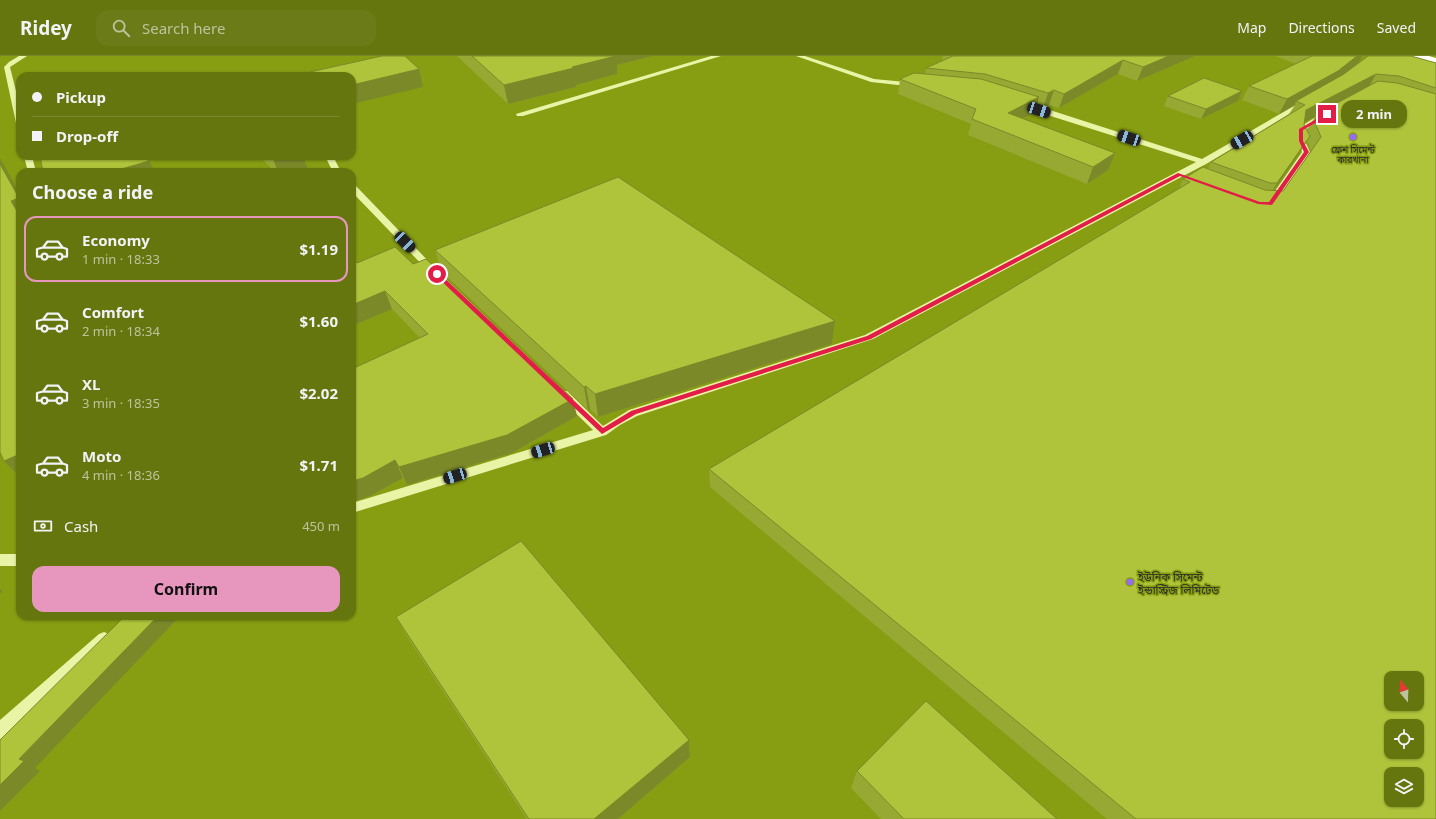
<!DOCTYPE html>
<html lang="en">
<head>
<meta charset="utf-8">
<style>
	body { margin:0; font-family:"Noto Sans","Noto Sans Bengali",sans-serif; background:#6b7b17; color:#f1f3f6; height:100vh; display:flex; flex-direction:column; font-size:15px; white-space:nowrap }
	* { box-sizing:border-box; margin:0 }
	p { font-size:13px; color:#bcc49e }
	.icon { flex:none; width:22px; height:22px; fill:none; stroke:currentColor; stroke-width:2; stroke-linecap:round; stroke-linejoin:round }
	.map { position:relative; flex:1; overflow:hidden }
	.drawer { position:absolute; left:16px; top:112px; width:340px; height:452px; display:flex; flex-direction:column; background:#65760e; border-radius:12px; box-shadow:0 1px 3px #0004 }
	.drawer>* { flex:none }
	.guide { position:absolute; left:16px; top:16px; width:340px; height:88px; border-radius:12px; box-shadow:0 1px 3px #0004; display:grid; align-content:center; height:88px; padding:0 16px; background:#65760e }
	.needle { width:26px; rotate:341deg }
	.tools { position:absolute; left:1384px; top:615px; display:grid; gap:8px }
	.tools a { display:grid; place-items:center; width:40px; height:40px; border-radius:8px; background:#65760e; box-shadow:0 1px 3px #0004; font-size:20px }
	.end { position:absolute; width:18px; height:18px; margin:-9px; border:5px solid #e11d48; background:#fff; box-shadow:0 0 0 2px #fff }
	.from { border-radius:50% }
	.bubble { position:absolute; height:28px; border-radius:12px; background:#65760e; box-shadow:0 1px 3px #0004; font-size:13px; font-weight:700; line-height:28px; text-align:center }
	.car { position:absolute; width:12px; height:24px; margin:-12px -6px; border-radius:5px; box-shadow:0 0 3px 1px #0007; background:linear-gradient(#222 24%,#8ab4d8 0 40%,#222 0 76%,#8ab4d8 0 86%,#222 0) }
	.guide b { display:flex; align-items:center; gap:14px; height:38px; font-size:15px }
	.guide b+b { border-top:1px solid #79882e }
	.guide i { width:10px; height:10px; background:#f1f3f6 }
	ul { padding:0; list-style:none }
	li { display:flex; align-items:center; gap:12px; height:66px; margin:0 8px 6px; padding:0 8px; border:2px solid transparent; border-radius:12px }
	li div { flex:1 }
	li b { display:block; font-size:15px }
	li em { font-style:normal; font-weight:700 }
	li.current { border-color:#e797bd }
	li>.icon { width:36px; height:36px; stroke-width:1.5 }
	h2 { padding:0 16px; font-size:18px; line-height:48px }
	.pay { display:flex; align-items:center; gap:10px; height:44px; padding:0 16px; font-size:15px }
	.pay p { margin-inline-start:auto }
	.cta { display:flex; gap:8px; margin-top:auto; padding:8px 16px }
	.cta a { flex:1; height:46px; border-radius:12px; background:#e797bd; color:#111; font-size:16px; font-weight:700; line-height:46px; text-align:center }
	header { display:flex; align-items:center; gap:24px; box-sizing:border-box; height:56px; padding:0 20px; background:#65760e; border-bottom:1px solid #79882e }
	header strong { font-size:19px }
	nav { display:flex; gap:22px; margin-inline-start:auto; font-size:14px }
	.search { width:280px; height:36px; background:#6b7b17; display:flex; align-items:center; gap:10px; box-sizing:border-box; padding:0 14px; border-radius:12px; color:#bcc49e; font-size:15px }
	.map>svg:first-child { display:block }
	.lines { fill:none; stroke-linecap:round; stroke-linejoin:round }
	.service { fill:#e9f4a7; fill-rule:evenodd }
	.trunk { fill:#fefffa; fill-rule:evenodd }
	.wall { fill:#97a933; fill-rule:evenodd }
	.shaded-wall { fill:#7b8929 }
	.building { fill:#b0c43b; stroke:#7b8929; fill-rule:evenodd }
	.route { fill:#e11d48 }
	.poi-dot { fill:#976aff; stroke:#879d12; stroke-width:1.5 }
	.labels { text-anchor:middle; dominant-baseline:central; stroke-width:3; stroke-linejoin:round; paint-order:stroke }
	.far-poi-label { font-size:9px; fill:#292929; stroke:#879d12 }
	.poi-label { font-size:11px; fill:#292929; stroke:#879d12; text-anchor:start }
</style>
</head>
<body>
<header>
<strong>Ridey</strong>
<div class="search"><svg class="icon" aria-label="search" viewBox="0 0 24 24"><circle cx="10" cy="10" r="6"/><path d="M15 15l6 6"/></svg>Search here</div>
<nav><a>Map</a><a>Directions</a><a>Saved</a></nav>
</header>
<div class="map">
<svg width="1436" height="763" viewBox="0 0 1436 763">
	<rect width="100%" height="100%" fill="#879d12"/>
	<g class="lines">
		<path class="service" d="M19,0H27L10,11L20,51V69L16,67L4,11L9,6Z
			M711,0H721L523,60H517L516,58Z
			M796,0H805L874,23L916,27L919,29L916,31L871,26Z
			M1019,46H1025L1202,103L1301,46H1304L1308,48L1206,108L873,283L637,360L620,369L606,379L352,457V447L593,374L559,341L557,338L559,335H567L603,370L629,354L865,279L1196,106L1019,50Z
			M1322,57H1328L1329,59L1305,74V85L1310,96L1273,150H1267L1266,148L1302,96L1297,85V73Z
			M24,100H32L36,116H28Z
			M147,100H161L160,102L131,108L127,106L128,104Z
			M325,100H333L341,116H333Z
			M352,128L355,129L436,213L438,215L436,217H430L352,136Z
			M0,498H20V510H0Z
			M104,576L109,578L111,583L109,588L6,681L0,683V664L99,578Z"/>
		<path class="trunk" d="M1410,0H1429L1436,2V10L1412,3Z"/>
	</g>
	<path class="wall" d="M457,0H653L617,9V18L576,29V31L508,48Z
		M943,0H1195L1137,25L1118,18L1059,52L1049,49L1043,52L1037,50L1035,56L1023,63L1108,114L1087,128L968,79L971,68L898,38L900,23L925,18L926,12L942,5Z
		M1275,0H1362L1359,6L1341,20L1436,7V763H1107L710,431L709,413L1179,133L1183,123L1208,113L1211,106L1289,58L1295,49L1279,58L1242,44L1249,30L1296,8ZM1315,61L1307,74L1304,69L1305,66ZM1307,85L1311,95L1283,135L1274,134L1300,96Z
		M1242,35L1238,45L1201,63L1164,50L1168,40Z
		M259,100H303L308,113L300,116H275Z
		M435,194L835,265L832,288L598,361L590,353L588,354L442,216Z
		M352,202L357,207L577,360L512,397L407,429L403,422L372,439L420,282L392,253L352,270Z
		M396,561L689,684L690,701L618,763H527L408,582Z
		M857,715L1057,763H881L851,732Z"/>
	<path class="shaded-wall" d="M606,0H653L617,9V18L576,29V31L508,48L504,29L572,11Z
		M1169,0H1195L1137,25L1143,11Z
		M1357,0H1362L1359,6L1330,29L1296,45L1295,49L1279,58L1287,43Z
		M1123,4L1118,18L1059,52L1064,38Z
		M419,13L423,31L352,48V29Z
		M1376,18L1367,34L1315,59V61L1297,70L1306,54Z
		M1054,34L1049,49L1043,52L1048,37Z
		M1242,35L1238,45L1201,63L1206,53Z
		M1039,41L1035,56L1004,73L1008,57Z
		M1310,80L1300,96L1267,144L1277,127Z
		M1115,97L1108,114L1087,128L1093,111Z
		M282,100H303L308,113L300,116H278L273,103Z
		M0,102L20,138V160L11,145L0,108Z
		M149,105L155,116H111Z
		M385,235L392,253L352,270V249Z
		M835,265L832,288L598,361L595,338Z
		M586,330L590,353L588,354L584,331Z
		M573,343L577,360L512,397L407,429L399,411Z
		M20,398V421L4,405Z
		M395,404L403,422L372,439L352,446V425Z
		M0,533L2,535L0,538Z
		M158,560H180L35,712L40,715L0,755V729L19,703Z
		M689,684L690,701L618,763H594Z"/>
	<path class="building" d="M382,0H405L419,13L352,29V20H292Z
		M472,0H616L572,11L574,12L504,29Z
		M953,0H1169L1143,11L1123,4L1064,38L1054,34L1048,37L985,18L926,12Z
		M1312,0H1357L1338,15L1287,43L1249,30Z
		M1368,0H1411L1436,7V32L1399,20L1376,18L1306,54L1304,69L1310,80L1277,127H1270L1211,106L1305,49L1296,45L1344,18Z
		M914,17L981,23L1039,41L1008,57L1115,97L1093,111L972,63L976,53L900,23Z
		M1204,22L1242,35L1206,53L1168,40Z
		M1378,25L1397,27L1436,38V763H1136L709,413L1190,126L1183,123L1203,111L1265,134L1283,135L1321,81L1316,69L1315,59ZM1391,622H1417V648H1391ZM1391,670H1417V696H1391ZM1391,718H1417V744H1391Z
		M40,100H145L149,105L111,116H43Z
		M270,100H282L273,103Z
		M0,108L19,142L11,145L20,160V398L4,405L0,396Z
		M618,121L835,265L595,338L586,330L584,331L435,194Z
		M395,191L413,208L426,203L573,343L507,379L399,411L395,404L363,422L352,425V313L428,278L385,235L352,249V202L357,207Z
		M521,485L689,684L594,763H529L396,561Z
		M125,560H158L19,703L24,705L0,729V684Z
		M926,645L1057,763H904L857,715Z"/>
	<path class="route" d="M1327,57L1329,59L1303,74V85L1309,96L1272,149L1258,148L1180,120L871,283L636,358L602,378L434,218L439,217L603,372L631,355L867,280L1178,117L1260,146H1269L1304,96L1299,85V73Z"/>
	<g class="poi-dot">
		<circle cx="1353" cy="81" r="4"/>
		<circle cx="1130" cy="526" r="4"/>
	</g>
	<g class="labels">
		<g class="far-poi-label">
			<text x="1353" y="93">ফ্রেশ সিমেন্ট<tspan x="1353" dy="10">কারখানা</tspan></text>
		</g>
		<g class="poi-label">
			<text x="1138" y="520">ইউনিক সিমেন্ট<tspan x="1138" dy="13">ইন্ডাস্ট্রিজ লিমিটেড</tspan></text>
		</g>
	</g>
</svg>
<div class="tools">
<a><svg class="needle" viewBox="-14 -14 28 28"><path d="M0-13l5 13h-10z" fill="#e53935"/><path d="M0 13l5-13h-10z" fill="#bcc49e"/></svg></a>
<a><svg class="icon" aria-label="locate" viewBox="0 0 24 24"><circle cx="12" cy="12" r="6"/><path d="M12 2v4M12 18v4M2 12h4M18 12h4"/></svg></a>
<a><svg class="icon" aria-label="layers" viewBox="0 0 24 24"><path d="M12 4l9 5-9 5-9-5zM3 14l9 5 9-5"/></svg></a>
</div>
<i class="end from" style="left:437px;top:218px"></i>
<i class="end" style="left:1327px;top:58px"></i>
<div class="bubble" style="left:1341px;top:44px;width:66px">2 min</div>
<i class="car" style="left:1039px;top:54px;rotate:108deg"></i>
<i class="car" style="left:1129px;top:82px;rotate:288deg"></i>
<i class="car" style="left:1242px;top:84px;rotate:240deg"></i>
<i class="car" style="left:405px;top:186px;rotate:136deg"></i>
<i class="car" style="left:543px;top:394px;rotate:253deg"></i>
<i class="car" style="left:455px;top:420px;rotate:253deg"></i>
<div class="guide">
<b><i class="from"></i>Pickup</b>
<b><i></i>Drop-off</b>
</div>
<section class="drawer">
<h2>Choose a ride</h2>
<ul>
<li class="current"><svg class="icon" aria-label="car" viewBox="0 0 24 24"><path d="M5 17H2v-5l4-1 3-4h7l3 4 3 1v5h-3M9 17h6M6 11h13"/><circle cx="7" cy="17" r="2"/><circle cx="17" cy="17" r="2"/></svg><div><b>Economy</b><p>1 min · 18:33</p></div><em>$1.19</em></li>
<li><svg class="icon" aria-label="car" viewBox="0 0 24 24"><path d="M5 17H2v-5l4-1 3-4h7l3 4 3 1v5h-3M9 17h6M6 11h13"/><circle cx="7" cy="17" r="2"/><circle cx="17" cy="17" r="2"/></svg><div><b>Comfort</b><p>2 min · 18:34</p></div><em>$1.60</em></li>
<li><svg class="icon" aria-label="car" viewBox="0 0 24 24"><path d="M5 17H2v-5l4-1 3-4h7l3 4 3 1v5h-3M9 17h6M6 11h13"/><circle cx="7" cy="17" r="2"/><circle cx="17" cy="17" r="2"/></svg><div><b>XL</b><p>3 min · 18:35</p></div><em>$2.02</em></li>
<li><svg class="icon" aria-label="car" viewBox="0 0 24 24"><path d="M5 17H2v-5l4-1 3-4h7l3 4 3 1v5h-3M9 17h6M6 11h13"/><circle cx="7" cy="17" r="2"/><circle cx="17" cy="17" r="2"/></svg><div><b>Moto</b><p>4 min · 18:36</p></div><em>$1.71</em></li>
</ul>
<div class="pay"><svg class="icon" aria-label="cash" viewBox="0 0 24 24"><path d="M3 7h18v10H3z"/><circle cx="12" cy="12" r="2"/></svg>Cash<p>450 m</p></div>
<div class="cta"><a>Confirm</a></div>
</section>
</div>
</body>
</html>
